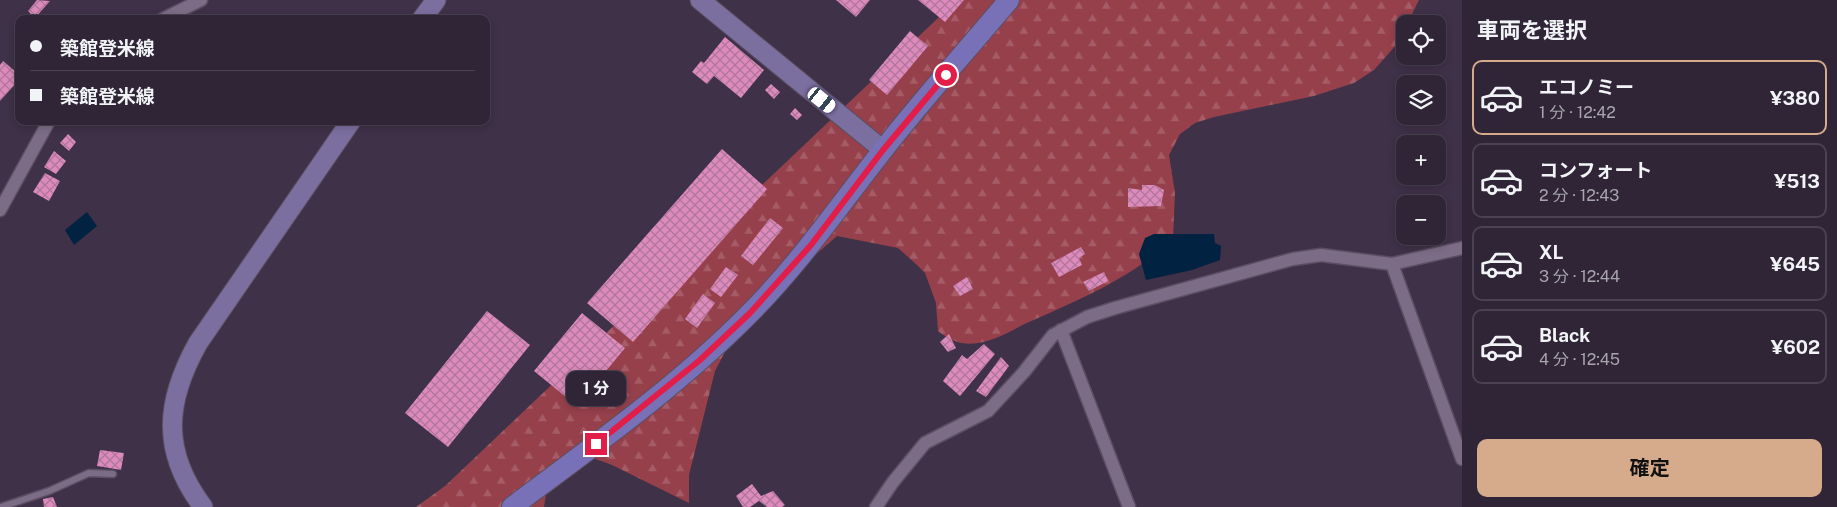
<!DOCTYPE html>
<html lang="ja">
<head>
<meta charset="utf-8">
<style>
	body { margin:0; font-family:"Public Sans","Noto Sans JP",sans-serif; background:#3b3142; color:#f1f3f6; height:100vh; display:flex; flex-direction:column; font-size:19px; white-space:nowrap }
	* { box-sizing:border-box; margin:0 }
	p { font-size:16px; color:#a7a5ad }
	.icon { flex:none; width:28px; height:28px; fill:none; stroke:currentColor; stroke-width:2; stroke-linecap:round; stroke-linejoin:round }
	.map { position:relative; flex:1; overflow:hidden }
	.side { display:flex; flex-direction:column; background:#2f2536; width:375px }
	.side>* { flex:none }
	.guide { position:absolute; left:15px; top:15px; width:475px; height:110px; border-radius:10px; box-shadow:0 2px 8px #0003,0 0 0 1px #4a4251; display:grid; align-content:center; height:110px; padding:0 15px; background:#2f2536 }
	.buttons { position:absolute; left:1396px; top:15px; display:grid; gap:10px }
	.buttons a { display:grid; place-items:center; width:50px; height:50px; border-radius:10px; background:#2f2536; box-shadow:0 2px 8px #0003,0 0 0 1px #4a4251; font-size:25px }
	.end { position:absolute; width:22px; height:22px; margin:-11px; border:6px solid #e11d48; background:#fff; box-shadow:0 0 0 2px #fff }
	.from { border-radius:50% }
	.bubble { position:absolute; height:35px; border-radius:10px; background:#2f2536; box-shadow:0 2px 8px #0003,0 0 0 1px #4a4251; font-size:16px; font-weight:700; line-height:35px; text-align:center }
	.car { position:absolute; width:15px; height:30px; margin:-15px -8px; border-radius:6px; box-shadow:0 0 4px 1px #0007; background:linear-gradient(#fff 24%,#345 0 40%,#fff 0 76%,#345 0 86%,#fff 0) }
	.guide b { display:flex; align-items:center; gap:18px; height:48px; font-size:19px }
	.guide b+b { border-top:1px solid #4a4251 }
	.guide i { width:12px; height:12px; background:#f1f3f6 }
	ul { padding:0; list-style:none }
	li { display:flex; align-items:center; gap:15px; height:75px; margin:0 10px 8px; padding:0 5px; border:2px solid #4a4251; border-radius:10px }
	li div { flex:1 }
	li b { display:block; font-size:19px }
	li em { font-style:normal; font-weight:700 }
	li.active { border-color:#d6ab8b }
	li>.icon { width:45px; height:45px; stroke-width:1.5 }
	h2 { padding:0 15px; font-size:22px; line-height:60px }
	.button { display:flex; gap:10px; margin-top:auto; padding:10px 15px }
	.button a { flex:1; height:58px; border-radius:10px; background:#d6ab8b; color:#111; font-size:20px; font-weight:700; line-height:58px; text-align:center }
	main { display:flex; flex:1; min-height:0 }
	.map>svg:first-child { display:block }
	.forest { fill:url(#forest-firs) }
	.water { fill:#012241 }
	.building { fill:url(#building-cross-hatch) }
	.lines { fill:none; stroke-linecap:round; stroke-linejoin:round }
	.lane-casing { stroke:#5b4e61; stroke-width:9 }
	.street-casing { stroke:#5b4e61; stroke-width:15 }
	.secondary-casing { stroke:#5b4e61; stroke-width:21 }
	.primary-casing { stroke:#5b4e61; stroke-width:22 }
	.lane { stroke:#7c6c86; stroke-width:6 }
	.street { stroke:#7c6c86; stroke-width:12 }
	.secondary { stroke:#7a6f9f; stroke-width:19 }
	.primary { stroke:#7871b7; stroke-width:20 }
	.route { stroke:#e11d48; stroke-width:6 }
</style>
</head>
<body>
<main>
<div class="map">
<svg width="1462" height="507" viewBox="0 0 1462 507">
	<defs>
		<pattern id="forest-firs" width="22" height="20" patternUnits="userSpaceOnUse" patternTransform="scale(1.25)"><rect width="22" height="20" fill="#96404c"/><path d="M5 1l3.5 6h-7zM16 11l3.5 6h-7z" fill="#a55c66"/></pattern>
		<pattern id="building-cross-hatch" width="8" height="8" patternUnits="userSpaceOnUse" patternTransform="scale(1.25)"><rect width="8" height="8" fill="#dc8bbc"/><path d="M0 0l8 8M0 8l8-8" fill="none" stroke="#b0769a"/></pattern>
	</defs>
	<rect width="100%" height="100%" fill="#3f3148"/>
	<path class="forest" d="M957,0H1419L1407,24H1405V29L1397,44L1374,70L1354,83L1314,96L1214,117L1195,123L1180,134L1169,155L1175,193L1173,238C1134,277 1079,300 1029,322C1016,328 1001,337 987,341C967,347 953,343 938,331L936,303L925,273L917,265L898,248L837,236L742,319L715,371L689,475V503L612,465L593,458L559,471L546,494L544,507H416L445,486Z"/>
	<path class="water" d="M87,212L97,226L74,245L65,230Z
		M1154,234H1214L1215,243L1221,246L1220,260L1192,270L1146,280L1139,254L1145,238Z"/>
	<path class="building" d="M37,0L50,1L35,18L28,11Z
		M836,0H870L856,17Z
		M918,0H964L945,22Z
		M910,31L928,46L887,95L869,80Z
		M725,37L764,70L741,98L714,76L707,84L692,72L701,61L704,63Z
		M3,61L16,72L19,70V80L0,101V65Z
		M771,84L780,92L774,99L765,90Z
		M795,108L802,115L797,120L790,114Z
		M68,134L76,142L69,151L60,143Z
		M722,149L767,189L633,342L587,303Z
		M54,151L66,161L56,174L44,167Z
		M45,173L60,181L49,201L33,192Z
		M1142,185H1155L1164,190L1161,206L1128,207V188L1142,190Z
		M770,218L783,228L753,265L741,256Z
		M1081,247L1085,254L1079,258L1082,265L1059,277L1051,263Z
		M726,267L738,275L721,297L710,289Z
		M1104,272L1108,281L1089,291L1083,282Z
		M967,277L973,289L960,296L953,286Z
		M703,294L715,303L697,328L685,319Z
		M487,311L530,345L448,447L405,413Z
		M582,313L625,348L577,406L534,371Z
		M949,334L956,348L948,352L940,342Z
		M984,344L995,354L960,396L943,381L962,355L967,359Z
		M1001,357L1009,366L986,397L976,391Z
		M100,450L124,453L121,470L97,466Z
		M752,484L761,496L773,491L785,505L782,507H767L759,501L750,507H743L736,496Z
		M53,497L57,507H44L43,499Z"/>
	<g class="lines">
		<g class="lane-casing">
			<path id="lane" d="M1,507L49,491L89,473L113,474"/>
		</g>
		<g class="street-casing">
			<path id="street" d="M163,19L201,0
				M0,210L49,121
				M1392,264L1462,459
				M1061,330L1129,507
				M876,507L893,482L925,443L988,411L1024,372L1053,335L1087,317L1115,308L1293,259L1321,255L1392,264L1462,248"/>
		</g>
		<g class="secondary-casing">
			<path id="secondary" d="M700,0L883,150
				M422,19L436,0
				M203,507C161,451 165,402 198,343L351,121"/>
		</g>
		<g class="primary-casing">
			<path id="primary" d="M512,507C593,446 677,387 749,314C799,264 839,206 883,150C923,99 967,50 1009,0"/>
		</g>
		<use href="#lane" class="lane"/>
		<use href="#street" class="street"/>
		<use href="#secondary" class="secondary"/>
		<use href="#primary" class="primary"/>
	</g>
	<g class="lines">
		<path class="route" d="M596,444L700,360L750,313L811,245L883,150L946,75"/>
	</g>
</svg>
<div class="buttons">
<a><svg class="icon" aria-label="locate" viewBox="0 0 24 24"><circle cx="12" cy="12" r="6"/><path d="M12 2v4M12 18v4M2 12h4M18 12h4"/></svg></a>
<a><svg class="icon" aria-label="layers" viewBox="0 0 24 24"><path d="M12 4l9 5-9 5-9-5zM3 14l9 5 9-5"/></svg></a>
<a>+</a>
<a>−</a>
</div>
<i class="end from" style="left:946px;top:75px"></i>
<i class="end" style="left:596px;top:444px"></i>
<div class="bubble" style="left:566px;top:371px;width:60px">1 分</div>
<i class="car" style="left:822px;top:100px;rotate:129deg"></i>
<div class="guide">
<b><i class="from"></i>築館登米線</b>
<b><i></i>築館登米線</b>
</div>
</div>
<section class="side">
<h2>車両を選択</h2>
<ul>
<li class="active"><svg class="icon" aria-label="car" viewBox="0 0 24 24"><path d="M5 17H2v-5l4-1 3-4h7l3 4 3 1v5h-3M9 17h6M6 11h13"/><circle cx="7" cy="17" r="2"/><circle cx="17" cy="17" r="2"/></svg><div><b>エコノミー</b><p>1 分 · 12:42</p></div><em>¥380</em></li>
<li><svg class="icon" aria-label="car" viewBox="0 0 24 24"><path d="M5 17H2v-5l4-1 3-4h7l3 4 3 1v5h-3M9 17h6M6 11h13"/><circle cx="7" cy="17" r="2"/><circle cx="17" cy="17" r="2"/></svg><div><b>コンフォート</b><p>2 分 · 12:43</p></div><em>¥513</em></li>
<li><svg class="icon" aria-label="car" viewBox="0 0 24 24"><path d="M5 17H2v-5l4-1 3-4h7l3 4 3 1v5h-3M9 17h6M6 11h13"/><circle cx="7" cy="17" r="2"/><circle cx="17" cy="17" r="2"/></svg><div><b>XL</b><p>3 分 · 12:44</p></div><em>¥645</em></li>
<li><svg class="icon" aria-label="car" viewBox="0 0 24 24"><path d="M5 17H2v-5l4-1 3-4h7l3 4 3 1v5h-3M9 17h6M6 11h13"/><circle cx="7" cy="17" r="2"/><circle cx="17" cy="17" r="2"/></svg><div><b>Black</b><p>4 分 · 12:45</p></div><em>¥602</em></li>
</ul>
<div class="button"><a>確定</a></div>
</section>
</main>
</body>
</html>
